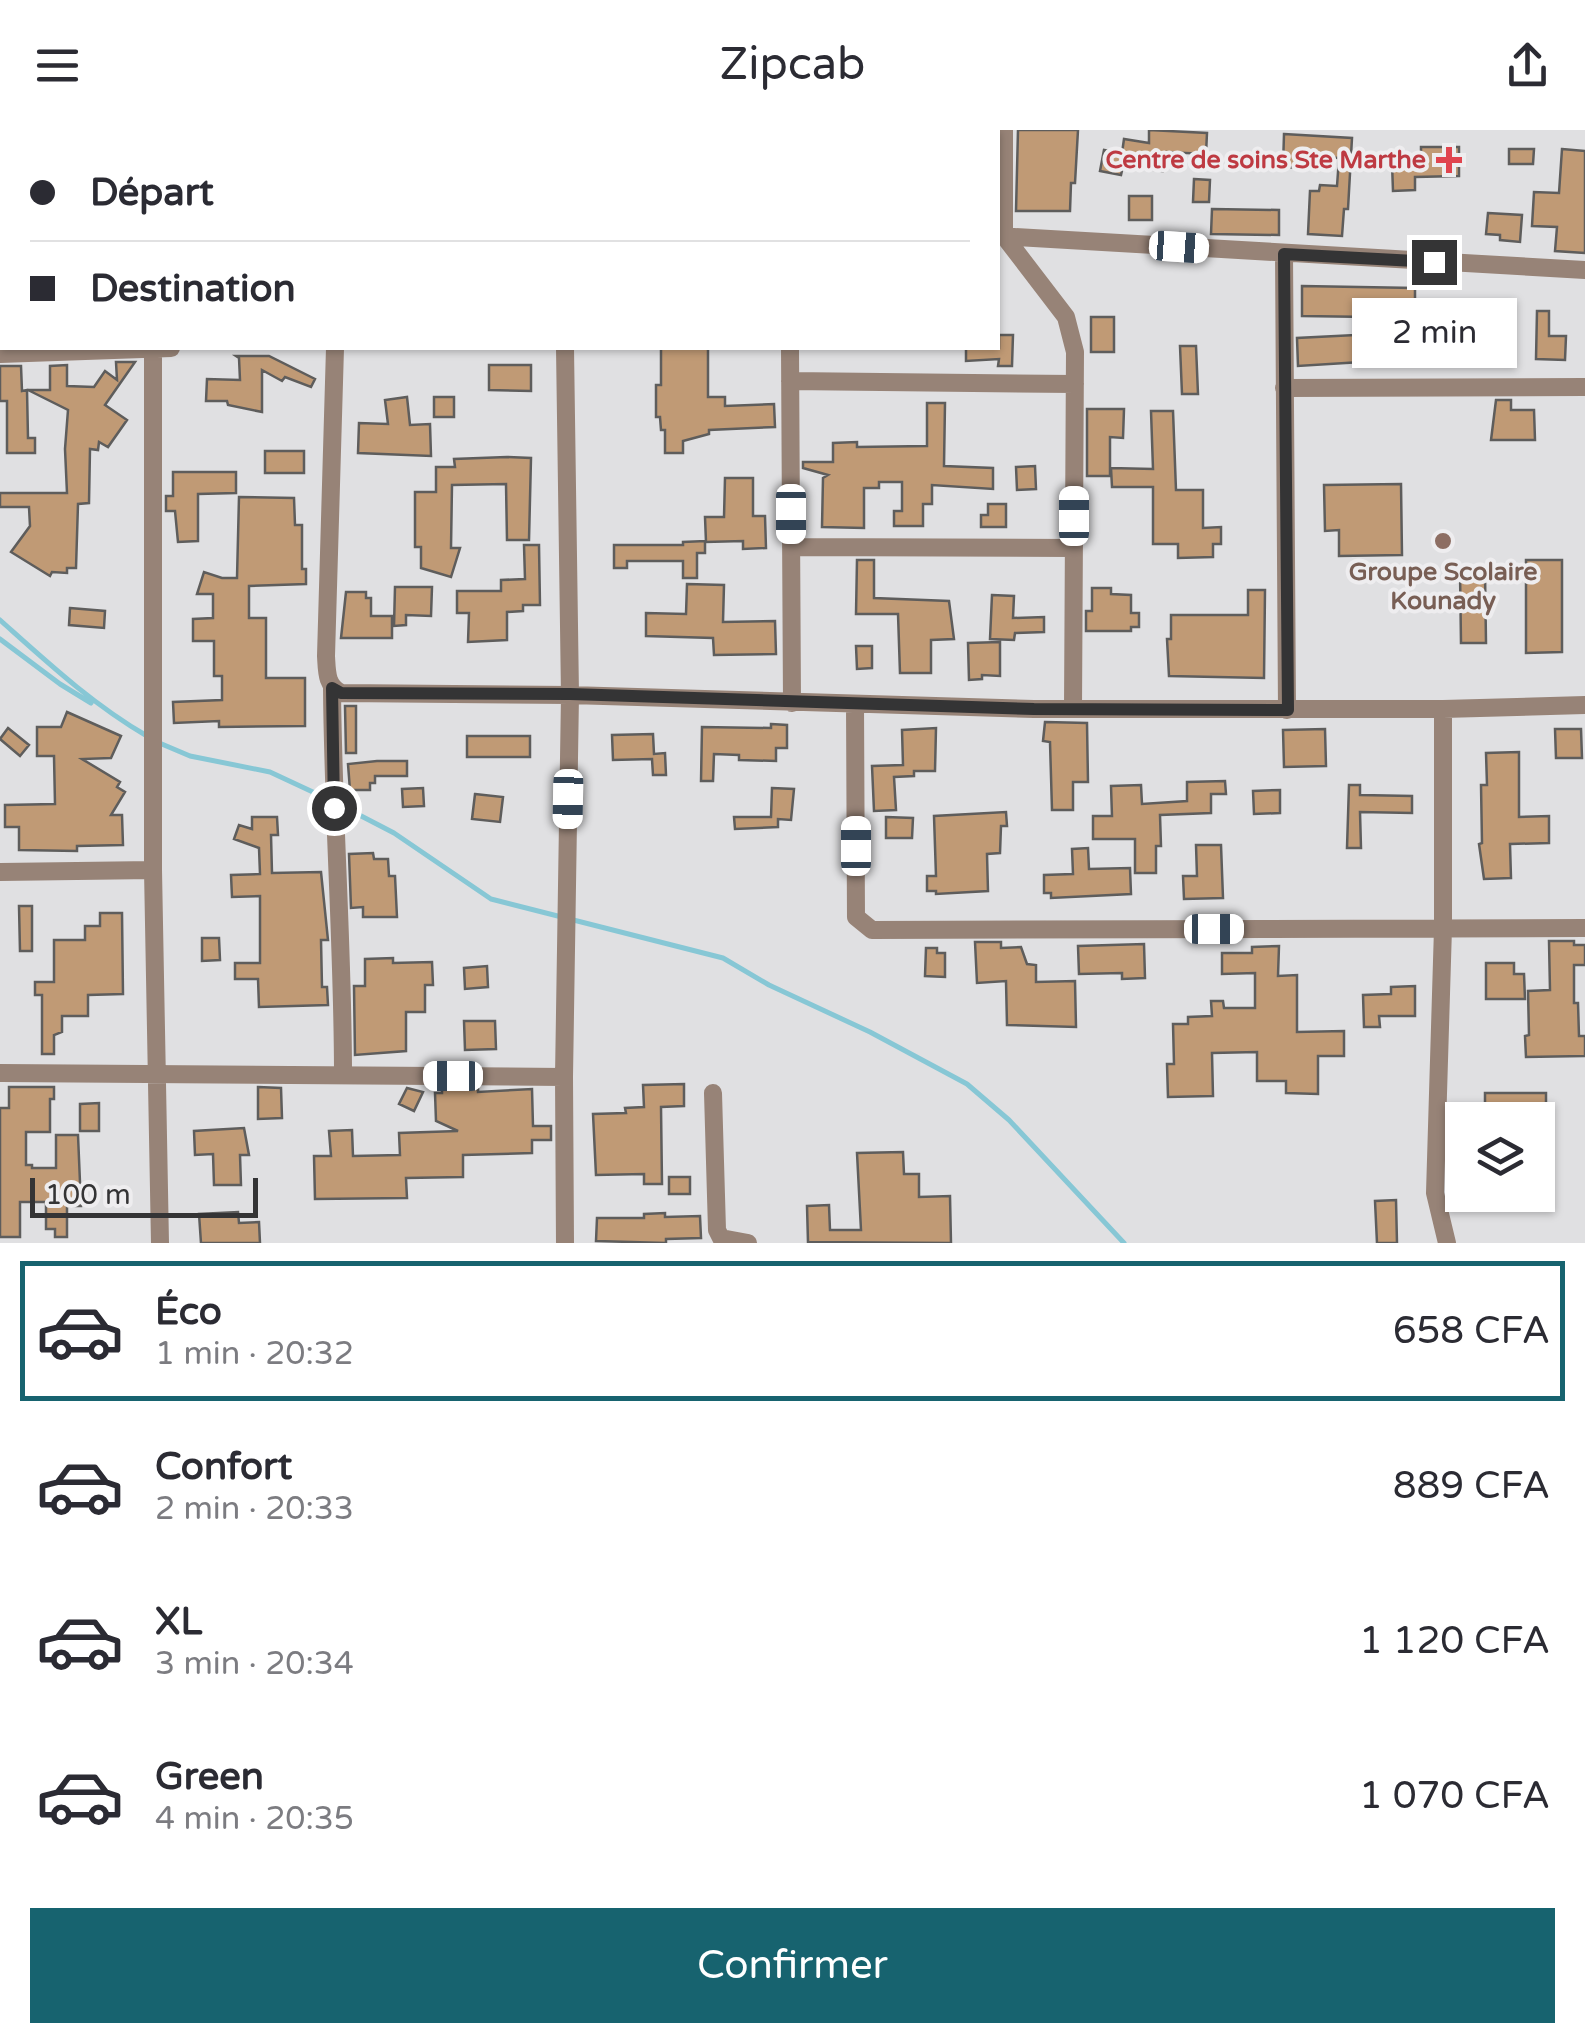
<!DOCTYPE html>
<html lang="fr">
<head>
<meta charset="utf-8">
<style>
	body { margin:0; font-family:"Varela Round",sans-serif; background:#f2f2f3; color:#2b2b33; height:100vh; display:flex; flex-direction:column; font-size:38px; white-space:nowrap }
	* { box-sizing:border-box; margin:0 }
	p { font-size:32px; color:#7c7c81 }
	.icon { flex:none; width:55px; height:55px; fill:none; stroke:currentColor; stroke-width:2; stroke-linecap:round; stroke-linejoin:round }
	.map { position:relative; height:1113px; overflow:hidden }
	.sheet { display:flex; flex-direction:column; background:#fff; flex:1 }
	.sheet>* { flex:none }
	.hud { position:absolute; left:0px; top:0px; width:1000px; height:220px; box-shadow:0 2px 8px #0004; display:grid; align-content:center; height:220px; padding:0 30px; background:#fff }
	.buttons { position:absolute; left:1445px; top:972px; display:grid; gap:20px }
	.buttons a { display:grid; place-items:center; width:110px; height:110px; border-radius:0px; background:#fff; box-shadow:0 2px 8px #0004; font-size:50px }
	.scale { position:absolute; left:30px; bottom:25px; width:228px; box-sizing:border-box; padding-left:10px; border:5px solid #343435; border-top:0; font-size:28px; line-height:35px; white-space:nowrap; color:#343435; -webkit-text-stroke:8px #eeedef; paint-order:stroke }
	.end { position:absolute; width:45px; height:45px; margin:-22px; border:12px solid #343435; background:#fff; box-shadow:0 0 0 5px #fff }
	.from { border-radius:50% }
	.bubble { position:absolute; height:70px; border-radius:0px; background:#fff; box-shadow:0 2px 8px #0004; font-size:32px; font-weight:600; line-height:70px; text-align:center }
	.car { position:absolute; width:30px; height:60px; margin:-30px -15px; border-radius:12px; box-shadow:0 0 8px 2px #0007; background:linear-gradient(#fff 24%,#345 0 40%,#fff 0 76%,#345 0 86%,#fff 0) }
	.hud b { display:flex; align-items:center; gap:35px; height:95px; font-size:38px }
	.hud b+b { border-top:2px solid #e1e1e2 }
	.hud i { width:25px; height:25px; background:#2b2b33 }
	ul { padding:18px 0 0; list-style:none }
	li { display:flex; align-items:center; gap:30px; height:140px; margin:0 20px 15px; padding:0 10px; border:5px solid transparent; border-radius:0px }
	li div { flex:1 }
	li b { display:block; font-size:38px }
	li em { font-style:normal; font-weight:600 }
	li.on { border-color:#17636f }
	li>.icon { width:90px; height:90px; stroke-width:1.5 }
	.cta { display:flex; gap:20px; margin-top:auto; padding:20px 30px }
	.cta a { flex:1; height:115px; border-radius:0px; background:#17636f; color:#fff; font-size:40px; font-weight:600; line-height:115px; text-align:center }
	header { display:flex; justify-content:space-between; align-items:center; height:130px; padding:0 30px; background:#fff; font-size:45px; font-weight:600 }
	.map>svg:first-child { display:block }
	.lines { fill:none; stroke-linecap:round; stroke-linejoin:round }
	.stream { stroke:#87c7d5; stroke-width:5 }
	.building { fill:#c09a75; stroke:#5e5d5c; stroke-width:2.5 }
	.minor { stroke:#978377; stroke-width:18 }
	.route { stroke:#343435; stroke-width:12 }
	.health-dot { fill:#e0444e; stroke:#eeedef; stroke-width:4 }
	.education-dot { fill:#8d6e63; stroke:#eeedef; stroke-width:4 }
	.labels { text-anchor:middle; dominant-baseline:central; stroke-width:8; stroke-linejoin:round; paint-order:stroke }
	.health-label { font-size:25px; font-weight:bold; fill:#be3a42; stroke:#eeedef; text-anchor:end }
	.education-label { font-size:25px; font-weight:bold; fill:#785e54; stroke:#eeedef }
</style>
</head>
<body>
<header><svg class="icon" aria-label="menu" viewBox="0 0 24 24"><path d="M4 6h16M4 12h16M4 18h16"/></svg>Zipcab<svg class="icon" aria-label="share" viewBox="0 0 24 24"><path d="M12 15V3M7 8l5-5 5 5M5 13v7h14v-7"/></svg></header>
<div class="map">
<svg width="1585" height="1113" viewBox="0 0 1585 1113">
	<rect width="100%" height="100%" fill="#e0e0e2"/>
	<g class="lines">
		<path class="stream" d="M0,490C47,532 92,574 147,606
			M0,509L60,554L91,573
			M157,612L190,626L270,642L330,670
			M340,675L394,703L491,769L723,828L769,855L870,902L967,954L1009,990L1124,1113"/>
	</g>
	<path class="building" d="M1018,0H1078L1075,53H1071L1070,81H1016Z
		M1149,0L1207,3L1206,24L1166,22L1163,41L1123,36L1121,45L1100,41L1104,20L1122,23L1124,9L1149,13Z
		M1284,4L1352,8L1348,79H1344L1342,106L1308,104L1310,61H1319L1320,55L1337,56L1339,28L1305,26V38L1283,37Z
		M1421,17H1459V46L1415,47V60L1393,61L1392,33H1421Z
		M1509,19H1534L1533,34H1509Z
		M1562,19L1585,21V123L1555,121L1557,97L1532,96L1534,62L1559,63Z
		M1194,49L1210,50L1209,72H1193Z
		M1129,66H1152V90H1129Z
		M1212,79L1279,80V105L1211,104Z
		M1488,83L1522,85L1520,112L1500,110V105L1486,104Z
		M1302,156L1415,158V178H1410V206L1371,204V187L1302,186Z
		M1459,172L1491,173V189H1458Z
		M1537,181H1549V206H1566L1565,230L1536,229Z
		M1091,187H1114V222H1091Z
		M1375,204L1377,231L1298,236L1297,208Z
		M999,205H1013L1012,236H998L999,229L966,231V218H999Z
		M1180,216H1196L1198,264H1182Z
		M661,218H708V267H725V276L774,274L775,297L709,300V304L683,311V323H665V300H661L660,287H656V255H661Z
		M236,226H269L315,249L311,257L285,247L282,251L262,240V282L228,275L227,271H206L207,249L240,250L239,228Z
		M116,232H135L105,275L127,290L108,317L99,312L98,320L90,319L89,373L78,374L76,438H67V443L52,442L50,446L11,422L30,396L29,377H0V363H67L65,319L68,280L28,260H50V236L67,235V256L94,257L105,241L117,250Z
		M489,235H531V261L489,260Z
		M0,236H21L22,261L27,260L28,308H35V323H7V271H0Z
		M407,267L410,295L430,294L431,326L358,323L359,293L388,294L385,270Z
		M434,267H454V287H434Z
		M1496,270H1511V280H1534L1535,310H1491Z
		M927,273H945L944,336L993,338V359L932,355V374H923V396H894V381H902V352H879V358H864V398L822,397L823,348L828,345L803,338V332H833V313L857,312V317L927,316Z
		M1087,279H1124L1123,308L1110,307V346H1087Z
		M1151,281H1173L1176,360H1203V398L1221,397V414H1213V427L1178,428V414H1153V357H1112L1111,338L1153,339Z
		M265,321H304V343H265Z
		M507,327L531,328L529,410H507L506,354L452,355L451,418H460L451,447L421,438V417H415V362H436V337H455L454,329Z
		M1035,336L1036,359L1017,360L1016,337Z
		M173,342H236V363L198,364V411L178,412L175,381H166V366H173Z
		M725,348H753V386H765L766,418L743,419V411L706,412L705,387H724Z
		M1401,354L1402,425L1339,426V400L1325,401L1324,355Z
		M239,367L294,368L295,395H302V439H306V454L249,456V488H266V548H305V596L219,597V591L174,593L173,572L222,570V546H214V511H193V489L213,488V464H197L204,442L222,448H237Z
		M988,374H1006V397H981V385H988Z
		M705,411V423H697V448H683V431H627V438H614V415H683V412Z
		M524,415H539L540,475H523V481L507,482V510L468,512L469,483H457V461H501V450L525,449Z
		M857,430H874V468L949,471L954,509L931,510V543H900L898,484H856Z
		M1526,430H1562V522L1526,523Z
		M1460,442H1485L1486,513H1461Z
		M687,454L724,455L723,492L775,491L776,524L714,525L713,508L646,506V483L686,484Z
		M395,457H432L431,486L406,485V495L394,496Z
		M1092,458H1111V464L1131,465V483H1139V497H1131V501H1086V481H1092Z
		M1248,460H1265L1264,548L1169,546L1167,509H1171V485H1248Z
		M346,462H366V468H371V486H392V508H341Z
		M992,465L1014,466L1013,488L1044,487V502L1015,503L1014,510L990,509Z
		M70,478L105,481L104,498L69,495Z
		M1000,512V546L982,545V549L969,550L968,513Z
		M856,516H872V538L857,539Z
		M345,576H356V623H346Z
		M67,582L121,606L111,628L82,629L120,652L117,657L125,662L111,685H122L123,715L77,716V721L19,720V697H5V675L55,674L54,626H37V597H61Z
		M1045,592L1087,593L1088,652H1073V680H1052L1050,612L1043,611Z
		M771,594L787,595V618H776V631L739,630V625L714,624L713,651H701L702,597L771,598Z
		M8,598L29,615L20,626L0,609Z
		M936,598L935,641H914V646L894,647L896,680L874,681L872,636L903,635L902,600Z
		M1325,599L1326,636L1284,637L1283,600Z
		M1555,599H1581L1582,628H1556Z
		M653,604L654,624L665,623L666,645H653L652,629L613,630L612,605Z
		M467,606H530V627H467Z
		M1519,622V687L1549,686V713L1510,714L1511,748L1484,749L1479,714L1482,713L1481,655H1487L1486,623Z
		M377,631H407V646H375V653H370V660H350L348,634Z
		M1225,651L1226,664H1211V683L1160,685L1161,716H1156V743H1135V709H1093V686H1112L1111,656L1141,655L1142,674L1187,671V652Z
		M1349,655H1360V665L1412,666V683L1360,682L1361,718H1347Z
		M423,658L424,676L403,677L402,659Z
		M772,658L794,659L791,690L778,689V697L735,699L734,687H771Z
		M1280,660V683L1254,684L1253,661Z
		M475,664L503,667L500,692L472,689Z
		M1006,682L1007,696H1001L1000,723L987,724L988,761L936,764V761H927V746H936L934,686Z
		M252,687H277L278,705H271L272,743L321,742L328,810H321L322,857H327L328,875L259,877L258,849H235V833H260V766L232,767L231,745L260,744L259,718L234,709L239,695L252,699Z
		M886,687L913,688L912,708H886Z
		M1196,715H1221L1223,768L1184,769L1183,746H1197Z
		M1088,718L1089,739L1130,738L1131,764L1051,768V763H1044V745L1073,744L1072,719Z
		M373,723L374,729H388L389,746H395L397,787H363V777L351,778L349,724Z
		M19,776H32V821H20Z
		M100,783H122L123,864L88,865V886H62V902L54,905V924H42V865H35V852H54V810H85V796H100Z
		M202,808H219L220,830L202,831Z
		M1549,811H1574V815H1585V835H1574V873H1578L1579,906H1585V926L1526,927L1525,906L1529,905L1528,861L1550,860Z
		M975,812H1001V818L1021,817L1027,834L1036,835V852L1075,851L1076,897L1007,895L1006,851L977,853Z
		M1144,814L1145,848L1122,849V843L1079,844L1078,816Z
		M1279,816L1278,846L1297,845V902L1344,901V926H1318V964L1286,963V951H1257V922L1212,923L1213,966L1168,967L1167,934H1174L1173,894H1188V887L1212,886L1211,871H1223L1224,878H1255V843L1222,844V823H1252V817Z
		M926,818H937V823H945V847L925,846Z
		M393,828V833L432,832L433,855H425V882H406V921L355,925L354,856H365V829Z
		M1486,833H1514V844H1524L1525,869H1486Z
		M487,836L488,857L465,859L464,838Z
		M1415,856V886H1379L1380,897H1364L1363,865L1391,864V857Z
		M464,891H495L496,919L465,920Z
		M684,954V976L661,977L662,1054H644V1044L596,1045L593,984L626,983L625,978L644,977L643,955Z
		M9,957H54V969H50V1002H26V1035H32V1038H56V1005H78L81,1076H67V1107H55V1099H46V1072H20V1107H0V978H9Z
		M258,957L281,958L282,988L258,989Z
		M407,958L423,962L414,981L399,974Z
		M442,959H478V962L532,959L533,996H551V1010H532V1023L463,1025V1047L406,1048L407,1068L315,1069L314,1026H331L329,1001L352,1000L353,1026L400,1025L399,1003L458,1001L436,991L435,963H442Z
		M1485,963H1546V988L1485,987Z
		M99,973V1001H80V974Z
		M244,998L249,1025H240L241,1055H214L213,1024L195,1025L194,1001Z
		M903,1022L904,1044H919V1067L950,1066L951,1113L808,1112L807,1076L829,1075L830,1100H861L857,1023Z
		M669,1047H690V1064H669Z
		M1396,1070L1397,1113H1377L1375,1071Z
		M238,1082L239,1093L259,1092L260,1113H201L199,1084Z
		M665,1083V1087L700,1086L701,1108L666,1109V1113L596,1111L597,1088H644V1084Z"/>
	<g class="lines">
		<path class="minor" d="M1004,0V106L1066,187L1075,222L1073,578
			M331,2L332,0
			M569,2V0
			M998,106L1585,140
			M1284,124L1287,580
			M153,218V740L160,1113
			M335,218L326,526C327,542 326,555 341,563L570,565L1034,579H1443L1585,575
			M790,218L792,573
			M0,224L171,218
			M790,251L1075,254
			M1284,258L1585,257
			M791,417L1074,418
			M332,558C333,687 343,816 343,945
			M855,574L856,787L872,800L1585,798
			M1443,579V798L1435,1063L1447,1113
			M0,742L153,740
			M0,943L564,947
			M713,963L717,1100L721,1108L748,1113
			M565,1113L564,947L570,565L565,218"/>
	</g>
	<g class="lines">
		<path class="route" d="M334,678L332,558L341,563L570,564L1034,579L1288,580L1284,124L1434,132"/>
	</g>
	<path class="health-dot" d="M1444 15h10v10h10v10h-10v10h-10v-10h-10v-10h10z"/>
	<circle class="education-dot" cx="1443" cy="411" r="10"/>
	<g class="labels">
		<g class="health-label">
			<text x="1426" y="30">Centre de soins Ste Marthe</text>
		</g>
		<g class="education-label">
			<text x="1443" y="442">Groupe Scolaire<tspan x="1443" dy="29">Kounady</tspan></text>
		</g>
	</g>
</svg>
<div class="buttons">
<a><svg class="icon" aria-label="layers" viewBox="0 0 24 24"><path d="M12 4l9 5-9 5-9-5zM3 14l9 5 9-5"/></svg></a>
</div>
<div class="scale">100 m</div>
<i class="end from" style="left:334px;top:678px"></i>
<i class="end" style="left:1434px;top:132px"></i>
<div class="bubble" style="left:1352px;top:168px;width:165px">2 min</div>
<i class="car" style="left:1179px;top:117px;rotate:94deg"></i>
<i class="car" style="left:791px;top:384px;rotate:180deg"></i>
<i class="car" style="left:1074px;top:386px;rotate:0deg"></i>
<i class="car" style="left:568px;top:669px;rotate:181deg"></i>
<i class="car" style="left:856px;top:716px;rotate:0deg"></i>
<i class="car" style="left:1214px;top:799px;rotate:90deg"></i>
<i class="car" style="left:453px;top:946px;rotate:270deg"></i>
<div class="hud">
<b><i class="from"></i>Départ</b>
<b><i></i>Destination</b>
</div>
</div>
<section class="sheet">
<ul>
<li class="on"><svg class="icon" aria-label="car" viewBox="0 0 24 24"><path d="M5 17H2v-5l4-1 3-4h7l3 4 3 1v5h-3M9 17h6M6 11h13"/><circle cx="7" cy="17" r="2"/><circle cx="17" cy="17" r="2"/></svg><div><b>Éco</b><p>1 min · 20:32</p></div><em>658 CFA</em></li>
<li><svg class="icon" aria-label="car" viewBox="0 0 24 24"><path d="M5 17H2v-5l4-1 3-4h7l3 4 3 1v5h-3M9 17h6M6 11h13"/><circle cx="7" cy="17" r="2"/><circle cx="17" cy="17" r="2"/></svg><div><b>Confort</b><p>2 min · 20:33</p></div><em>889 CFA</em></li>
<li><svg class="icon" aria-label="car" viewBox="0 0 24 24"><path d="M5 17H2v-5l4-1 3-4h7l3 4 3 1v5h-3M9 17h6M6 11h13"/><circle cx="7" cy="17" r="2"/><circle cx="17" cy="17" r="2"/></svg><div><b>XL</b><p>3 min · 20:34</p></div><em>1 120 CFA</em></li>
<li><svg class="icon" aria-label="car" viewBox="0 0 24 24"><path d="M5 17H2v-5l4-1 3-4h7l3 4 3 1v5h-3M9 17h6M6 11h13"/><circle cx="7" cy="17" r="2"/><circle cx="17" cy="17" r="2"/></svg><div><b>Green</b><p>4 min · 20:35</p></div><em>1 070 CFA</em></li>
</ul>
<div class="cta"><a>Confirmer</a></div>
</section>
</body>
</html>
